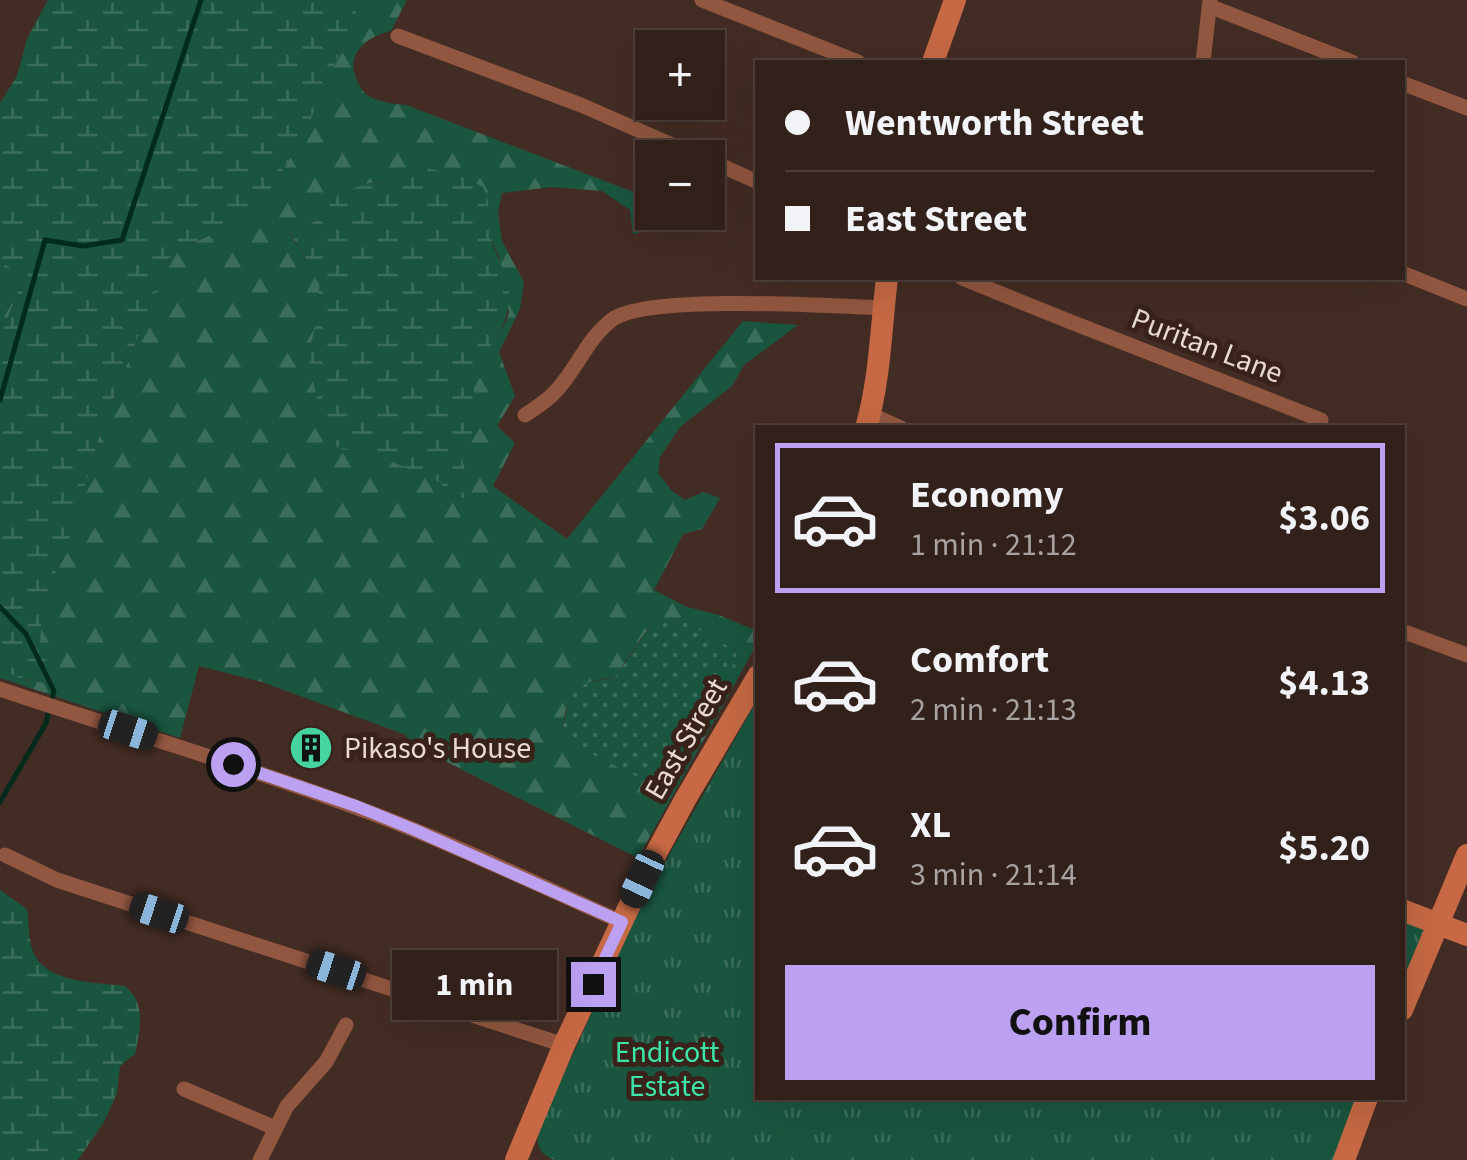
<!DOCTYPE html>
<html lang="en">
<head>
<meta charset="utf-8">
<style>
	body { margin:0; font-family:"Source Sans 3",sans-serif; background:#3a2923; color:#f1f3f6; height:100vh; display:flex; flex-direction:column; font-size:38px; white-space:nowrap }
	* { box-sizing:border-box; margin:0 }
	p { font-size:32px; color:#a8a3a2 }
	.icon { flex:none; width:55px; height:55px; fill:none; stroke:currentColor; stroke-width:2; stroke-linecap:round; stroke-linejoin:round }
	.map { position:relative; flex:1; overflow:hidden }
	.details { position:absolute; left:755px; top:425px; width:650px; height:675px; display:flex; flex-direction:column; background:#32211a; border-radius:0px; box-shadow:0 10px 40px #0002,0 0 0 2px #4d3e39 }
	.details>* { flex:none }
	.top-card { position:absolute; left:755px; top:60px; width:650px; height:220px; border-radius:0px; box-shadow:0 10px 40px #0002,0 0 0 2px #4d3e39; display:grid; align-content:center; height:220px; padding:0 30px; background:#32211a }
	.fabs { position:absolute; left:635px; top:30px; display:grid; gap:20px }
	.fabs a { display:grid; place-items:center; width:90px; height:90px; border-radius:0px; background:#32211a; box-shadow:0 10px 40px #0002,0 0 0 2px #4d3e39; font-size:50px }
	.end { position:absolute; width:45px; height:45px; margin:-22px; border:12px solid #bca0f2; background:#111; box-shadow:0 0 0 5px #111 }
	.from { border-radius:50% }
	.bubble { position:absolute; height:70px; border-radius:0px; background:#32211a; box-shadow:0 10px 40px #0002,0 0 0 2px #4d3e39; font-size:32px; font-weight:700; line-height:70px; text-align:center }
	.car { position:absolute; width:30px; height:60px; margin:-30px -15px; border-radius:12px; box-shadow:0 0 8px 2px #0007; background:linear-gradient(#222 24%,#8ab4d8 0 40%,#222 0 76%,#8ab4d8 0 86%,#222 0) }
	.top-card b { display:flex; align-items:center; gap:35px; height:95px; font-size:38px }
	.top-card b+b { border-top:2px solid #4d3e39 }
	.top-card i { width:25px; height:25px; background:#f1f3f6 }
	ul { padding:18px 0 0; list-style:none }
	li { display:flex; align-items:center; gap:30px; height:150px; margin:0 20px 15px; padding:0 10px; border:5px solid transparent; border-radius:0px }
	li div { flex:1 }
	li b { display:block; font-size:38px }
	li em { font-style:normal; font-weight:700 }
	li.on { border-color:#bca0f2 }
	li>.icon { width:90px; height:90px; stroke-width:1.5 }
	.action { display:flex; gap:20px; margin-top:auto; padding:20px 30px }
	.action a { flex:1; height:115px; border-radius:0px; background:#bca0f2; color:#111; font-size:40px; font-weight:700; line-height:115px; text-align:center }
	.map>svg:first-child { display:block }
	.grass { fill:url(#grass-dots) }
	.forest { fill:url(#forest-firs); fill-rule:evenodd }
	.wetland { fill:url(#wetland-marsh) }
	.park { fill:url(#park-tufts) }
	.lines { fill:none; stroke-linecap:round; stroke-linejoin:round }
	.stream { stroke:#032b1c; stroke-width:5 }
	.street { stroke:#925740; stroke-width:15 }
	.secondary { stroke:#c66944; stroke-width:22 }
	.route { stroke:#bca0f2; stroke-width:12 }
	.labels { text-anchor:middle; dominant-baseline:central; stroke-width:10; stroke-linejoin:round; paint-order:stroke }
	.street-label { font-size:30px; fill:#e9dad4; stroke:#38221a }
	.poi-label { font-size:30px; fill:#e9dad4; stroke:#38221a; text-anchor:start }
	.park-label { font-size:30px; fill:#3ce4a8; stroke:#38221a }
</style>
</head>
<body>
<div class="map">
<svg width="1467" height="1160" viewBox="0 0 1467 1160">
	<defs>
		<pattern id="grass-dots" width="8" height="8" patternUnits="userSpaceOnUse" patternTransform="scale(2.5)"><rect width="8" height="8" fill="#1a563f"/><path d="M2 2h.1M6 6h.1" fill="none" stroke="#3b6e5a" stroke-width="1.8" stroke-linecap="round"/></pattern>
		<pattern id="forest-firs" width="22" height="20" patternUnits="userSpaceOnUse" patternTransform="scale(2.5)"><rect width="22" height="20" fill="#1a563f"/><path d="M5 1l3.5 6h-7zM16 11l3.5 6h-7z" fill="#3b6e5a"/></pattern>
		<pattern id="wetland-marsh" width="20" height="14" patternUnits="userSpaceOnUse" patternTransform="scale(2.5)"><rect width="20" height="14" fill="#1a563f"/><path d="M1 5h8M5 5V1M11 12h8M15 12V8" fill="none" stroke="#3b6e5a"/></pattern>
		<pattern id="park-tufts" width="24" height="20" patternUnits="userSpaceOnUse" patternTransform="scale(2.5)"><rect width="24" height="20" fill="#1a563f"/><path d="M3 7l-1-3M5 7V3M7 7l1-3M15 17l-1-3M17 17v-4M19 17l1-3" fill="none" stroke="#3b6e5a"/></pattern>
	</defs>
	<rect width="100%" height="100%" fill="#432c23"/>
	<path class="grass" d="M659,618L683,621L737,651L736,661L665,791L571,744L562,729L571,692L588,682L614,678C629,660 643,632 659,618Z"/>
	<path class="forest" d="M364,0H407L391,31C371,35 347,51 355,75C357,82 361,90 367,95C377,102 395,104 406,105L652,199V212L689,213L702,217L633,234L630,210L602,191L551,187L502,193L498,212L502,241L524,282L520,309L499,352L515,396L497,426L515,443L493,486L567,539L743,321L798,325L744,365L732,386L680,427L660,457L658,473L672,491L685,500L703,492L720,498L702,529L683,534L654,590L687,607L719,615L757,631V644L638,858L409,743L406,735L262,682L199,666L180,738L0,678V668L29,681L39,649L42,605L70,536L101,430L169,258C195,237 232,231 256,208C263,201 268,191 274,183C311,130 333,67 358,8ZM423,167L490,236L499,257L509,312L506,322L472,372L321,289L320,280L289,233L310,224L323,215L332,201L370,183L386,182ZM659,618L683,621L737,651L735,661L665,790L571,744L562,729C568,693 575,680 614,678C628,660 643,631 659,618Z
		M0,262L16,270L22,281L0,338Z"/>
	<path class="wetland" d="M48,0H364L358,8C333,67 311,130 274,183C268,191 263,201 256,208C231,232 195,237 169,258L101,430L70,536L42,605L40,649L53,674L47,684L17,677L0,668V338L22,281L16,270L0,262V103L17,76L27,39Z
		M423,167L462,177L483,187C492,207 487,214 490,234C493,249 502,264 506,279C518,317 492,342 472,372C475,412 482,417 461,455L472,497L463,498L455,496L437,481L362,449L343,450L331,444L324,435L308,355L316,324L320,280L289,232L310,224L323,215L332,201L342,192L370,183L386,182Z
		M0,890L27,909C29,922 28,937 32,949C44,984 96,982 125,986C147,1004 140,1030 135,1054L120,1066L117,1093L104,1122L78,1160H0Z"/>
	<path class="park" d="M757,700L758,1098H1358L1333,1160H554C538,1153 536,1145 539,1128L643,901Z
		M1403,917L1423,927V931L1403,984Z"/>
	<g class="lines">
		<path class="stream" d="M0,400L45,240L83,246L122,240L201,0
			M0,607L26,634L54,691L46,723L0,802"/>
		<path class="street" d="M702,0L858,62
			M1209,6L1352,62
			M398,36L581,105L702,158
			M1203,62L1210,0
			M1402,83L1467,108
			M708,160L758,182
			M1402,273L1467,299
			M962,278L1071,322L1321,420
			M870,414L901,428
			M525,415C536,408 547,401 556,391C577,369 588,337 613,319C649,294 832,306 883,308
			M1402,631L1467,655
			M0,689C118,729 238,763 355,807C446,840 534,883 622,922
			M5,855L57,880L564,1045
			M184,1089L275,1128
			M260,1160L287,1106L326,1062L346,1025"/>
		<path class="secondary" d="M933,62L955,0
			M866,428C880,380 881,327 887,278
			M1402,910L1467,935
			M1402,1010L1467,855
			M516,1160L564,1045L642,879L686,798L758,676
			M1344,1160L1367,1098"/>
	</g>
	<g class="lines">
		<path class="route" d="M233,764L356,806L415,830L622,922L593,984"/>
	</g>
	<defs>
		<g id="building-disc" transform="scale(2.25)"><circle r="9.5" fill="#46d49e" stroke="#38221a"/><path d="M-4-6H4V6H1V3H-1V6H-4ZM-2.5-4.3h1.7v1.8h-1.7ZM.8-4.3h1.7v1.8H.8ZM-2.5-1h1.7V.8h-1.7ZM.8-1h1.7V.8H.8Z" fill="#111"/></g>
	</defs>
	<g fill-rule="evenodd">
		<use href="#building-disc" x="311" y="748"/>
	</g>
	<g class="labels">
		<g class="street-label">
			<text transform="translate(1207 346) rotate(21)">Puritan Lane</text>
			<text transform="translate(686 739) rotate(-60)">East Street</text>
		</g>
		<g class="poi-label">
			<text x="344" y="748">Pikaso's House</text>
		</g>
		<g class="park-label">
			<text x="667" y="1052">Endicott<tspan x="667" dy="34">Estate</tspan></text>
		</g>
	</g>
</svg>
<div class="fabs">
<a>+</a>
<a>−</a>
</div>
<i class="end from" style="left:233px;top:764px"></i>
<i class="end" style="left:593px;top:984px"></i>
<div class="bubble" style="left:392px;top:950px;width:165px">1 min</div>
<i class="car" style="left:128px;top:730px;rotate:108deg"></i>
<i class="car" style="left:642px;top:879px;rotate:205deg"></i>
<i class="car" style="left:159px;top:913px;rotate:288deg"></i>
<i class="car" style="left:336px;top:970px;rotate:288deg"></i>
<div class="top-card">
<b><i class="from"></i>Wentworth Street</b>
<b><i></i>East Street</b>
</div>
<section class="details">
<ul>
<li class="on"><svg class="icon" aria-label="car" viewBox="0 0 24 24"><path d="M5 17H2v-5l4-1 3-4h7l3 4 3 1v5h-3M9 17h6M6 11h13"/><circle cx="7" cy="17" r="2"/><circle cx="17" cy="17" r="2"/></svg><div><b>Economy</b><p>1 min · 21:12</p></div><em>$3.06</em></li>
<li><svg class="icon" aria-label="car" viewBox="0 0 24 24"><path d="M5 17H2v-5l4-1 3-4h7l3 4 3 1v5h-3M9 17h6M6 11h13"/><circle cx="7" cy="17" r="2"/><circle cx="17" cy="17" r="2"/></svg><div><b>Comfort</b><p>2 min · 21:13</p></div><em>$4.13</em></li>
<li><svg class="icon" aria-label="car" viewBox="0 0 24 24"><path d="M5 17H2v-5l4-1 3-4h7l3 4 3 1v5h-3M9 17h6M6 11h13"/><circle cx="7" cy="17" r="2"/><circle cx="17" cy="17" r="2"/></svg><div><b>XL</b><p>3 min · 21:14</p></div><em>$5.20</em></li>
</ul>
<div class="action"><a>Confirm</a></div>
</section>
</div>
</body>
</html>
